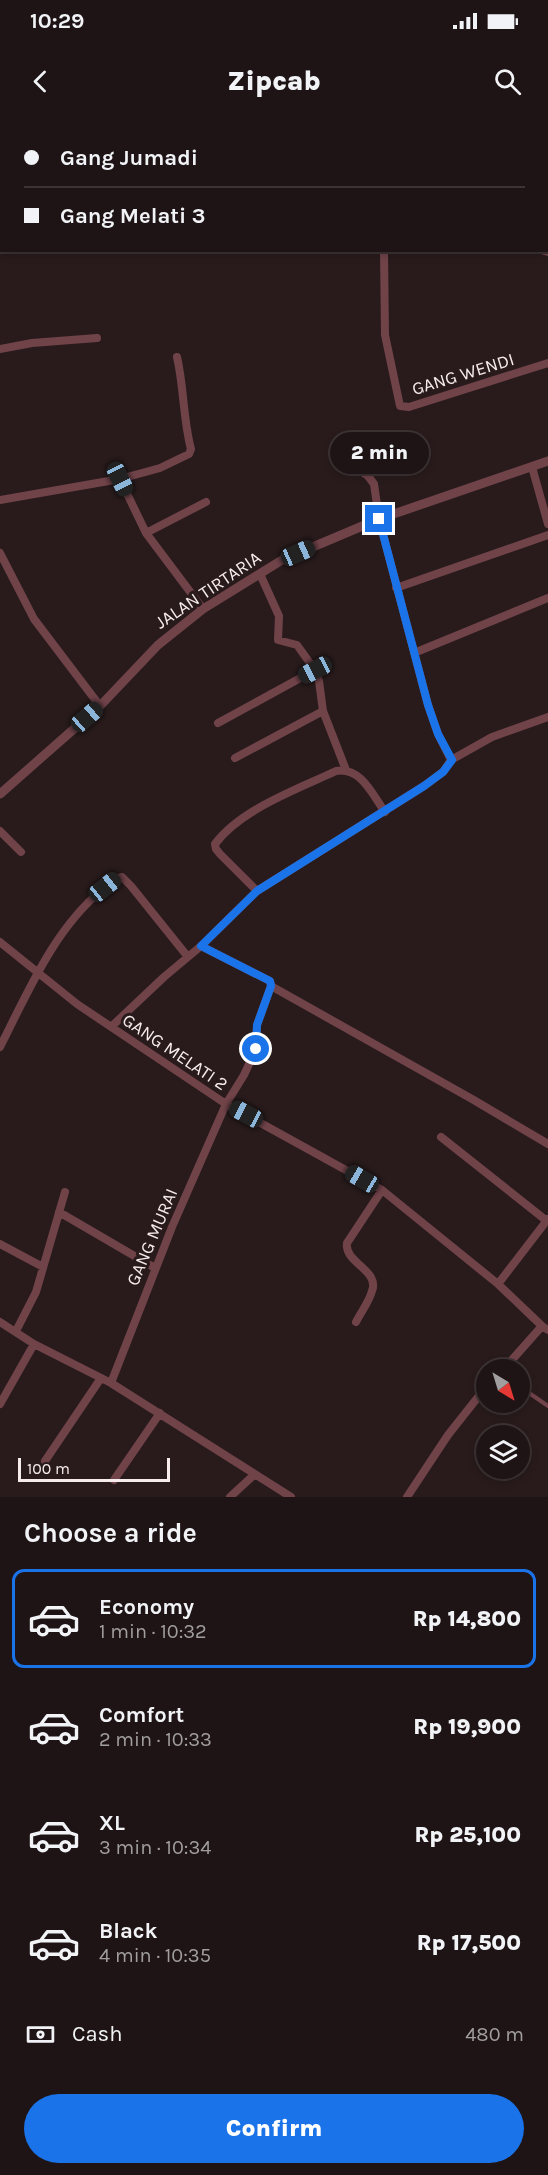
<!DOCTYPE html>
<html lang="en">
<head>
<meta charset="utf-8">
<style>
	body { margin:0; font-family:Karla,sans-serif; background:#271d1e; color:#f1f3f6; height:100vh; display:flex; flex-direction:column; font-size:22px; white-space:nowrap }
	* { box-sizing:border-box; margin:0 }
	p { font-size:20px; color:#a19ea0 }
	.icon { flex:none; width:33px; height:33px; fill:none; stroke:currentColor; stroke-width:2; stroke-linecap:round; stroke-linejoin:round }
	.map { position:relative; height:1377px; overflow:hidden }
	.side { display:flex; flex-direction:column; background:#1f1415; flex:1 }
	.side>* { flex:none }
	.guide { position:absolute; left:0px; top:0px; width:549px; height:132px; box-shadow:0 3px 9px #0003,0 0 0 2px #3c3334; display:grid; align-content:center; height:132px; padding:0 24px; background:#1f1415 }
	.needle { width:39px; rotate:142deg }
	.fabs { position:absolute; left:476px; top:1239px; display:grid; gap:12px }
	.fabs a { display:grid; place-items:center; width:54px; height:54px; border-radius:50%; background:#1f1415; box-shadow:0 3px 9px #0003,0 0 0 2px #3c3334; font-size:30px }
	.scale { position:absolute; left:18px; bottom:15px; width:152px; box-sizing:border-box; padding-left:6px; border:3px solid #f7eced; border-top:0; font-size:16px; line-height:21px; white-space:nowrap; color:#f7eced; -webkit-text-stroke:4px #291b1c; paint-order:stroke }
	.end { position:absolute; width:27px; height:27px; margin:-14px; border:8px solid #1a73e8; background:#fff; box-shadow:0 0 0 3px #fff }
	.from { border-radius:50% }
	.bubble { position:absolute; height:42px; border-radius:21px; background:#1f1415; box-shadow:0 3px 9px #0003,0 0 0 2px #3c3334; font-size:20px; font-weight:800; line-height:42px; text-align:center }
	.car { position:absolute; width:18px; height:36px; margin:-18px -9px; border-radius:8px; box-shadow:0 0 4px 2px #0007; background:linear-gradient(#222 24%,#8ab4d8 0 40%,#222 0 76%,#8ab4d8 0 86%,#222 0) }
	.guide b { display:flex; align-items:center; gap:21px; height:57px; font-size:22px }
	.guide b+b { border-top:2px solid #3c3334 }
	.guide i { width:15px; height:15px; background:#f1f3f6 }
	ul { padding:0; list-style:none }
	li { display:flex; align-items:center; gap:18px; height:99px; margin:0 12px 9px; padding:0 12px; border:3px solid transparent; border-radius:12px }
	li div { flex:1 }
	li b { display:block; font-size:22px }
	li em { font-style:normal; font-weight:800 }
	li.current { border-color:#1a73e8 }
	li>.icon { width:54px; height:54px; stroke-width:1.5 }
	h2 { padding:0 24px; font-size:27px; line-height:72px }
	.pay { display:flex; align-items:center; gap:15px; height:66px; padding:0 24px; font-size:22px }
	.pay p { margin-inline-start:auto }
	.action { display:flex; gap:12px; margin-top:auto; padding:12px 24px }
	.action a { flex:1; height:69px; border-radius:36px; background:#1a73e8; color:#fff; font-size:24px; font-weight:800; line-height:69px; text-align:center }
	.status { display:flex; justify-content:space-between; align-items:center; height:42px; padding:0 30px; background:#1f1415; direction:ltr }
	.status svg { height:16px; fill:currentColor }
	header { display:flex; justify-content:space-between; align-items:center; height:78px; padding:0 24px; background:#1f1415; font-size:27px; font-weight:800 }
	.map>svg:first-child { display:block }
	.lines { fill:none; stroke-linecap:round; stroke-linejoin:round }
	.service { stroke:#704349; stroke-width:4 }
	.minor { stroke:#704349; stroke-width:8 }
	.tertiary { stroke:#704349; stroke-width:9 }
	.route { stroke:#1a73e8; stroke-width:8 }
	.labels { text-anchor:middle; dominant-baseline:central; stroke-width:6; stroke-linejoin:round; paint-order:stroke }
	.street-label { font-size:18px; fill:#f7eced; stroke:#291b1c }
</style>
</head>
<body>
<div class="status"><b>10:29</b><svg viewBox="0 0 49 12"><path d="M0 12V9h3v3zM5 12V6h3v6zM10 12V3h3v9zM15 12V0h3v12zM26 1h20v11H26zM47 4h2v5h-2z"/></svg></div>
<header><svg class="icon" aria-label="back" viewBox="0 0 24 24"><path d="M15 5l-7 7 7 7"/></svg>Zipcab<svg class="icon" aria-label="search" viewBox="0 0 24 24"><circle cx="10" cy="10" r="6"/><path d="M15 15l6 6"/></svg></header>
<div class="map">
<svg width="548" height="1377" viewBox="0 0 548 1377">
	<rect width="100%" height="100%" fill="#291b1c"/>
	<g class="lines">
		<path class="service" d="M519,1266L548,1286"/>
		<path class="minor" d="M379,0L380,2
			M510,0L518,2
			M282,2V0
			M406,2V0
			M499,2V0
			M0,55H2
			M548,57V56
			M0,87H2
			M384,130L385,215L400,286L409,287L548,243
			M541,130L548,132
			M0,229L32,223L97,218
			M339,344L362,352L368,356L374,364L379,399L428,585L438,614L451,640
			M532,347L548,404
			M120,359L146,413L203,489
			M0,380L120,359L160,348L189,334L191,329C183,299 184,267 177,237
			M146,413L206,382
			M0,433L34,499L100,586
			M260,454L279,496L278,520L297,525L315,550L319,561L323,591L346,650
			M396,468L548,415
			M414,533L548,478
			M218,603L315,550
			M235,638L323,591
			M0,711L21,732
			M257,771L220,734L216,729L215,724C241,689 298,669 336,651C361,647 372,674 385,692
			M0,822L77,884L226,984L382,1070L498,1164L542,1206L548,1210
			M201,826L270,861L271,866L472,979L548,1024
			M111,907L164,857L201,826L257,771L424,666L443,652L451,640L492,617L548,597
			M0,927C28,872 54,809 103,769C109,764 114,759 122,757L131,766L188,837
			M441,1017L547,1101
			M59,1092L155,1148
			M0,1124L43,1147
			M498,1164L548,1099
			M0,1202L34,1224L111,1263L291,1377
			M356,1202C361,1192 369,1182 372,1171C380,1150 344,1143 347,1123L382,1070
			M16,1211L36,1172L65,1072
			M503,1250L542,1206
			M111,1263L172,1107L226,984L244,955L256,929L257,905L271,866
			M0,1284L34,1224
			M45,1341L101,1258
			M114,1360L160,1293
			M230,1377L255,1354
			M407,1377L448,1315L486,1267"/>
		<path class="tertiary" d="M0,674L100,586L158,525L203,489L282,440L379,399L548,341"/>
	</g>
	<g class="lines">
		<path class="route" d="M256,929L257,905L271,866L270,861L201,826L257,771L424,666L443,652L452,640L438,614L428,585L379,399"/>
	</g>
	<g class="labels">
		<g class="street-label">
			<text transform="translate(463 254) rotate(-17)">GANG WENDI</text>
			<text transform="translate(208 470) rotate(-34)">JALAN TIRTARIA</text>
			<text transform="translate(175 932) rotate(34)">GANG MELATI 2</text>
			<text transform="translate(152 1117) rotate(-67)">GANG MURAI</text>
		</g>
	</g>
</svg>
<div class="fabs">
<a><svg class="needle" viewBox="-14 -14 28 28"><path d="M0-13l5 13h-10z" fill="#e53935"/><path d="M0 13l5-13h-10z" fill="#a19ea0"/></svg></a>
<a><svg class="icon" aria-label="layers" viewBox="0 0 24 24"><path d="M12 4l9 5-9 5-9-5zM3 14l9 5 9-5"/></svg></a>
</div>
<div class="scale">100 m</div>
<i class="end from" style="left:256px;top:929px"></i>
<i class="end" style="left:379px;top:399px"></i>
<div class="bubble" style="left:330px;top:312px;width:99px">2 min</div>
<i class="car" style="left:120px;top:359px;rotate:154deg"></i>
<i class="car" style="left:298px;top:433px;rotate:66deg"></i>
<i class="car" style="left:315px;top:550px;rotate:242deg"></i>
<i class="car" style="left:87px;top:597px;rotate:49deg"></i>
<i class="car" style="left:105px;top:767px;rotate:51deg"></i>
<i class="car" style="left:246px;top:994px;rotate:298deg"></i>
<i class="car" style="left:362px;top:1059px;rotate:300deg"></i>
<div class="guide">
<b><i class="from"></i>Gang Jumadi</b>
<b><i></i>Gang Melati 3</b>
</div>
</div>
<section class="side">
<h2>Choose a ride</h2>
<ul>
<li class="current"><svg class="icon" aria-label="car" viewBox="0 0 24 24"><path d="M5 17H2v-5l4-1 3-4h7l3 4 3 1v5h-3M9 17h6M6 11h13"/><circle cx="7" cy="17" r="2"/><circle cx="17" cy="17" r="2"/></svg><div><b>Economy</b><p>1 min · 10:32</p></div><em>Rp 14,800</em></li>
<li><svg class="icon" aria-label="car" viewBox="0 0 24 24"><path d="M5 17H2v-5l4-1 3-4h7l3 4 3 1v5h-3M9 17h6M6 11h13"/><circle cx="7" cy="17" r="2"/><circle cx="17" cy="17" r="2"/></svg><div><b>Comfort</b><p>2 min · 10:33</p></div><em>Rp 19,900</em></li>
<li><svg class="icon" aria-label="car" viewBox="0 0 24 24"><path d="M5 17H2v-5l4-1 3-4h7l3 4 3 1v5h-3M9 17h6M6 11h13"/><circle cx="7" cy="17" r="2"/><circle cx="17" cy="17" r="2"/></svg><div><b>XL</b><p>3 min · 10:34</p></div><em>Rp 25,100</em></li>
<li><svg class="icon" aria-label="car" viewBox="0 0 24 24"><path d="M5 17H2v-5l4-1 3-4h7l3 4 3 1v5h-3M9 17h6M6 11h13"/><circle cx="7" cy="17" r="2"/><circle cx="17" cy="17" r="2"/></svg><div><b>Black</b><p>4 min · 10:35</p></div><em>Rp 17,500</em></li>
</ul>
<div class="pay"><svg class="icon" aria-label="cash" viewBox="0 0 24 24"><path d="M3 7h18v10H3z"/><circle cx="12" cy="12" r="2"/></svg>Cash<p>480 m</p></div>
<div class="action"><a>Confirm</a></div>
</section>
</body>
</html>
